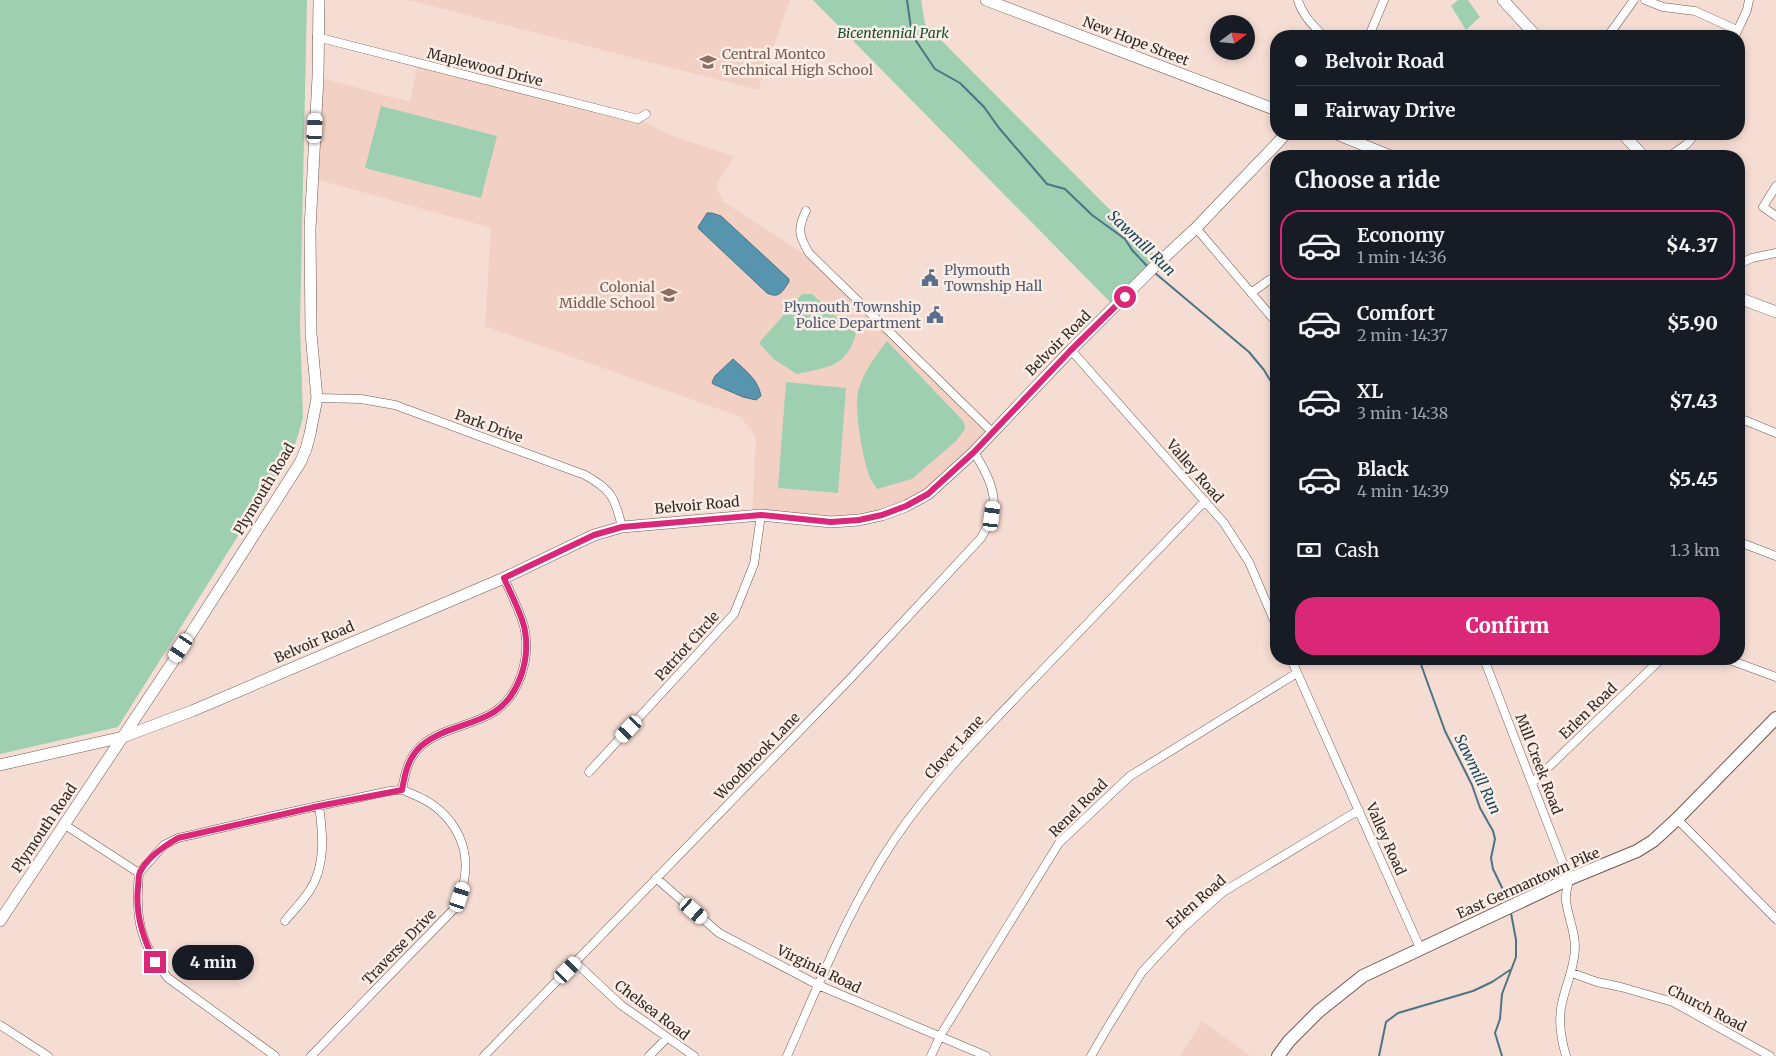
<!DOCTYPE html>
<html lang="en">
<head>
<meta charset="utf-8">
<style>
	body { margin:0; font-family:Merriweather,serif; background:#20242c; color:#f1f3f6; height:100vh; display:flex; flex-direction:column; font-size:19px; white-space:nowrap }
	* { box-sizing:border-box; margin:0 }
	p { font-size:16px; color:#9ea1a6 }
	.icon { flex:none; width:28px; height:28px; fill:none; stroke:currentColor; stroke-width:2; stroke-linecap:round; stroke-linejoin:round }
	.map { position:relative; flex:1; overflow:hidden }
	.sheet { position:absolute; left:1270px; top:150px; width:475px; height:515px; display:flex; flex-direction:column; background:#171b24; border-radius:20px; box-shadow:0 2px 8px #0003 }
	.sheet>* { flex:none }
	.guide { position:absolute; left:1270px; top:30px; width:475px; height:110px; border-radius:20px; box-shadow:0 2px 8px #0003; display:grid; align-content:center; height:110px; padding:0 25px; background:#171b24 }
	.needle { width:32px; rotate:74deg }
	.controls { position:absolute; left:1210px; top:15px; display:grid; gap:10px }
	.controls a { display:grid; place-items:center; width:45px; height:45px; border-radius:50%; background:#171b24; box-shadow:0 2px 8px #0003; font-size:25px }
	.end { position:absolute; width:22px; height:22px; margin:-11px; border:6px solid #db2777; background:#fff; box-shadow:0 0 0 2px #fff }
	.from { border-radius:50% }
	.bubble { position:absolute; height:35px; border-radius:18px; background:#171b24; box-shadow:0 2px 8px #0003; font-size:16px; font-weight:800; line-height:35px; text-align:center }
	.car { position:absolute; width:15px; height:30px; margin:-15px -8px; border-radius:6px; box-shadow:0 0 4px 1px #0007; background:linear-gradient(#fff 24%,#345 0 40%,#fff 0 76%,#345 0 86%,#fff 0) }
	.guide b { display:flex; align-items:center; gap:18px; height:48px; font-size:19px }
	.guide b+b { border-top:1px solid #363941 }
	.guide i { width:12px; height:12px; background:#f1f3f6 }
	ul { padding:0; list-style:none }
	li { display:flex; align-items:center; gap:15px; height:70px; margin:0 10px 8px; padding:0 15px; border:2px solid transparent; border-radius:20px }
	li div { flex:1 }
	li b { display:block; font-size:19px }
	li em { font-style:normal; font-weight:800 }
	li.active { border-color:#db2777 }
	li>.icon { width:45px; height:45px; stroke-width:1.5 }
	h2 { padding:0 25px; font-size:22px; line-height:60px }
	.pay { display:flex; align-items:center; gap:12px; height:55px; padding:0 25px; font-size:19px }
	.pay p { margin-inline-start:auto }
	.cta { display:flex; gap:10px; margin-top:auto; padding:10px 25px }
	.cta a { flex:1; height:58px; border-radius:20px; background:#db2777; color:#fff; font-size:20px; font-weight:800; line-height:58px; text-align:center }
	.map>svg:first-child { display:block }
	.built { fill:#f2d1c4 }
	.green { fill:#9dcfb0 }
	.water { fill:#5794ae; stroke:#4c7485 }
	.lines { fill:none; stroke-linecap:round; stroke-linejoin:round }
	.stream { stroke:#4c7485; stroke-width:2 }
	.street-casing { stroke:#6f5a51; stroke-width:9 }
	.secondary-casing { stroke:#6f5a51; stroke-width:12 }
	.primary-casing { stroke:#6f5a51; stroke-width:14 }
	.street { stroke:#fff; stroke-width:8 }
	.secondary { stroke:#fff; stroke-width:11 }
	.primary { stroke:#fff; stroke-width:12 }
	.route { stroke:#db2777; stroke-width:6 }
	.labels { text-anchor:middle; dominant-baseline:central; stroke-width:5; stroke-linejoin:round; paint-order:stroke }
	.park-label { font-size:14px; font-style:italic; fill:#0f5131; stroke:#fcede6 }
	.street-label { font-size:14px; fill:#312824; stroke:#fcede6 }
	.education-label { font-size:14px; fill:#785e54; stroke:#fcede6; text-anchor:start }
	.service-label { font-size:14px; fill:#4e5e75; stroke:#fcede6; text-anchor:start }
	.water-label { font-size:15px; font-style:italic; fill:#114659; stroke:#fcede6 }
</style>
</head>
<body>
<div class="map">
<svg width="1776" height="1056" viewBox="0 0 1776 1056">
	<rect width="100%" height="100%" fill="#f6ddd3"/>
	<path class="built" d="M408,0H790L758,90Z
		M418,63L638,119L675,137L734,156L716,186L723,201L819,264L992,432L928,494L859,520L752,516L756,437L741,417L485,326L491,228L312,178L318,77L410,102Z
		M1202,1021L1251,1056H1180Z"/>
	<path class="green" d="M0,0H307L300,323L303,418L295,445L118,727L0,754Z
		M813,0H921L925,24L1161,261L1115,307Z
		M1458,0H1468L1480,17L1466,30L1451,6Z
		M381,106L497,136L481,198L365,168Z
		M802,294H812L848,328L856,333C847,368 827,367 797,374L775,360L759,343Z
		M887,341L964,422L965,429L956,441L912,479L877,489C874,484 869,478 868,472C862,453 853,406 859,388C865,370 876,355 887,341Z
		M786,382L846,388L838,493L778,488Z"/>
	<path class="water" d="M707,213H712L721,216L789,279V282C782,292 779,299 767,293L699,229L698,227Z
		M733,359C745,370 758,379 761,396L756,400L743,397L713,384L712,382L715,376Z"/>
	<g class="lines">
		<path class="stream" d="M907,0L912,35L935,69L960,83L984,107L999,128L1047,184L1065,189L1092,215L1125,239L1132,250L1148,267
			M1155,273L1249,352L1264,370L1276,390
			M1419,659L1445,731L1472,785L1480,808L1493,831L1495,839L1491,858L1493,869L1508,900
			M1379,1056L1386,1022L1398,1013L1473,991L1492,982L1510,970
			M1502,1056L1495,1033L1500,1019L1502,994L1516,957V940L1511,913"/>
		<g class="street-casing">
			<path id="street" d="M1298,0C1302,15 1313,25 1323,36
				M1645,0L1663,7L1695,11L1737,30
				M1369,36L1384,0
				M1608,36L1634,0
				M1735,36L1747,10L1749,0
				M317,37L638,119L646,114
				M1670,156L1687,144L1695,134
				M1776,186L1763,207L1776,216
				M806,211C797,229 799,236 809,253L992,432
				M1196,228L1276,322
				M1739,264L1752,258L1776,253
				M1251,293L1269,280L1276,277
				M1071,350L1224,523L1249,562L1276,625
				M317,398L361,399L395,405L585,475C612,490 615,498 622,527
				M1739,418L1776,433
				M1739,542L1776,556
				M1291,659L1420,948
				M1484,659L1569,879C1568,886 1565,894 1566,901C1568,917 1575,931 1575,947C1575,967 1566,984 1562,1003C1558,1020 1561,1039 1566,1056
				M1727,659L1776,677
				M589,772L734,614L754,564L761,515
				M1533,782L1661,659
				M402,790C405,773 408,758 421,746C441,728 472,726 494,712C519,696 530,660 525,631C523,617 510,592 504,578
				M1677,819L1776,919
				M65,825L139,873C135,916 139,944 168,978L275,1056
				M139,873L164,845L178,838C236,825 294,810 353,799C364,797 391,789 401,790C405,790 409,793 412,794C433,802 449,815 459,836C470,860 466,886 454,909L311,1056
				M656,878L719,933L818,985L986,1056
				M285,921C293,911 303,901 310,890C326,865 323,834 319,806
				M575,962L621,1005L694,1056
				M1572,973L1597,982L1621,987L1673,1002L1770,1056
				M0,1025L48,1056
				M484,1056L850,679L981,538C985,531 989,524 992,516C999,494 985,470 974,452
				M649,1056L667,1038
				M787,1056C820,982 849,907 894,840C933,782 984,731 1032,681C1090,621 1147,561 1205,501
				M931,1056L940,1036L1059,843L1130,776L1297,673
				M1091,1056L1106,1030L1142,972L1183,928L1223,892L1359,810"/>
		</g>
		<g class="secondary-casing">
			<path id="secondary" d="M986,0L1276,110
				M1503,0L1536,36
				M1336,134L1391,156
				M1623,134L1643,156
				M1739,298L1776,312
				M0,765L123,737L192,711L504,578L594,535L622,527L761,515L831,522L859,520L882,515L906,506L928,494L974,452L1071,350L1155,266L1196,228L1286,134
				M0,921L172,663L300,463L306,449L310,434L317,398L311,334L310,229L318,77L319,0"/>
		</g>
		<g class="primary-casing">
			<path id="primary" d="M1278,1056L1289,1041L1319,1011L1363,976L1569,879L1637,851L1653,841L1677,819L1776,718"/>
		</g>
		<use href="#street" class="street"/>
		<use href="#secondary" class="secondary"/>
		<use href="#primary" class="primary"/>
	</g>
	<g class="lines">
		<path class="route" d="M155,962C143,939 135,914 138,887C139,882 138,876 140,872C148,857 164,846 178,838L319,806L402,790C405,773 408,758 421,746C441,728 472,726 494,712C519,696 530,660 525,631C523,616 510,593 504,578L594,535L622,527L761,515L831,522L859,520L882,515L906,506L928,494L974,452L1071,350L1125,297"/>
	</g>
	<defs>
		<g id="school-bare" transform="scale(1.35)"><path d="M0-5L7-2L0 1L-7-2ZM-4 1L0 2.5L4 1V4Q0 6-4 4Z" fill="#8d6e63" stroke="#fcede6" stroke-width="2.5" paint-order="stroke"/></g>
		<g id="civic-bare" transform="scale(1.35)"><path d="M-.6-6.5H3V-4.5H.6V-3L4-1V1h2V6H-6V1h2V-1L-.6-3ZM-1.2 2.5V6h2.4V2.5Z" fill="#5c6f8a" stroke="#fcede6" stroke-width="2.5" paint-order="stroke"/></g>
	</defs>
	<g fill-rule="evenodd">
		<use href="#school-bare" x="708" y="62"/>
		<use href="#civic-bare" x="930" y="278"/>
		<use href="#school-bare" x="669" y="295"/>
		<use href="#civic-bare" x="935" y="315"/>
	</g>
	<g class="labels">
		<g class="park-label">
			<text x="893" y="33">Bicentennial Park</text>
		</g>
		<g class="street-label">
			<text transform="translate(1136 41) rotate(21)">New Hope Street</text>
			<text transform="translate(485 67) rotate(14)">Maplewood Drive</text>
			<text transform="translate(1058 343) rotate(-45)">Belvoir Road</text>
			<text transform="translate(489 426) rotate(20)">Park Drive</text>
			<text transform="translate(1195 471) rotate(49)">Valley Road</text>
			<text transform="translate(264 489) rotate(-59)">Plymouth Road</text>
			<text transform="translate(697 505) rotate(-5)">Belvoir Road</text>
			<text transform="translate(314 642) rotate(-23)">Belvoir Road</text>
			<text transform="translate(687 646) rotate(-48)">Patriot Circle</text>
			<text transform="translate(1588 711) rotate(-44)">Erlen Road</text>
			<text transform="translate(954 747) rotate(-48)">Clover Lane</text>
			<text transform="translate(757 756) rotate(-46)">Woodbrook Lane</text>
			<text transform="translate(1539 764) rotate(69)">Mill Creek Road</text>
			<text transform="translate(1078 808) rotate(-45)">Renel Road</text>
			<text transform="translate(44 828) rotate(-56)">Plymouth Road</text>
			<text transform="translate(1386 839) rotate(66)">Valley Road</text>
			<text transform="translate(1528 883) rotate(-24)">East Germantown Pike</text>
			<text transform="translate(1196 902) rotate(-41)">Erlen Road</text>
			<text transform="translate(399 947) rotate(-46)">Traverse Drive</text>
			<text transform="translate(819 969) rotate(26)">Virginia Road</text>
			<text transform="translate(1707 1008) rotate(27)">Church Road</text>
			<text transform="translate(652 1010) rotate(37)">Chelsea Road</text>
		</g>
		<g class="education-label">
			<text x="722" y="54">Central Montco<tspan x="722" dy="16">Technical High School</tspan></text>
			<text x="655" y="287" text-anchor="end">Colonial<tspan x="655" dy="16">Middle School</tspan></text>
		</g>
		<g class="service-label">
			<text x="944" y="270">Plymouth<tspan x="944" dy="16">Township Hall</tspan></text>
			<text x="921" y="307" text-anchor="end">Plymouth Township<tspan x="921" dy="16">Police Department</tspan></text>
		</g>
		<g class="water-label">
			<text transform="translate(1142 243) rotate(44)">Sawmill Run</text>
			<text transform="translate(1478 774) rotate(64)">Sawmill Run</text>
		</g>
	</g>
</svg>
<div class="controls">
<a><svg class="needle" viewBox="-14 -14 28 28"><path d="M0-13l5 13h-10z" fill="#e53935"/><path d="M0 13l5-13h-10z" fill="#9ea1a6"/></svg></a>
</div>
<i class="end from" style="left:1125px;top:297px"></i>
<i class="end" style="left:155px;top:962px"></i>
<div class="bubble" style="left:172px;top:945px;width:82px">4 min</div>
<i class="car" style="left:315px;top:128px;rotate:3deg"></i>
<i class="car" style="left:992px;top:516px;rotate:7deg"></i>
<i class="car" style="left:181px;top:648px;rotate:213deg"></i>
<i class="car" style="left:629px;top:729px;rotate:223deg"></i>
<i class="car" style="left:460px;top:897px;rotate:18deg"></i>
<i class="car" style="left:694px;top:911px;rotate:131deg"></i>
<i class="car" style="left:568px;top:970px;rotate:44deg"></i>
<div class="guide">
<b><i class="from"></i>Belvoir Road</b>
<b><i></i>Fairway Drive</b>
</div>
<section class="sheet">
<h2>Choose a ride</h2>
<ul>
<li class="active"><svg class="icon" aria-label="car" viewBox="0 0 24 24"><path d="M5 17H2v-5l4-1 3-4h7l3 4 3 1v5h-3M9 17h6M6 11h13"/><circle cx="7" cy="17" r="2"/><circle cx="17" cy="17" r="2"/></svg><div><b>Economy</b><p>1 min · 14:36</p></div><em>$4.37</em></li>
<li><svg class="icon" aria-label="car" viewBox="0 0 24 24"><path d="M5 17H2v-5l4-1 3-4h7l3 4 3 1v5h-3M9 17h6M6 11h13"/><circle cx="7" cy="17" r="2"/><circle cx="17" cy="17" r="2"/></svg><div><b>Comfort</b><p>2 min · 14:37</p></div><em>$5.90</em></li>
<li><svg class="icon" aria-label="car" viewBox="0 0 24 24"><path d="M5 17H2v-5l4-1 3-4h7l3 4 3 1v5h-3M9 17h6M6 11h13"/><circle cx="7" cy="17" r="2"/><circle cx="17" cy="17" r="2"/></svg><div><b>XL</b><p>3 min · 14:38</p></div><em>$7.43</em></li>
<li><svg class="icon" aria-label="car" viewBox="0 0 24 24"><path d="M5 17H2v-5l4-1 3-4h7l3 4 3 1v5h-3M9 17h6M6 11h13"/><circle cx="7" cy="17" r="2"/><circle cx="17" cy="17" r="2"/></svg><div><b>Black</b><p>4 min · 14:39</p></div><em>$5.45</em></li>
</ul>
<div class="pay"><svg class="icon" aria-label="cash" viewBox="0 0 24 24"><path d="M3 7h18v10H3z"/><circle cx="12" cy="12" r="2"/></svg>Cash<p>1.3 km</p></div>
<div class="cta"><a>Confirm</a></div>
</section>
</div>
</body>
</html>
